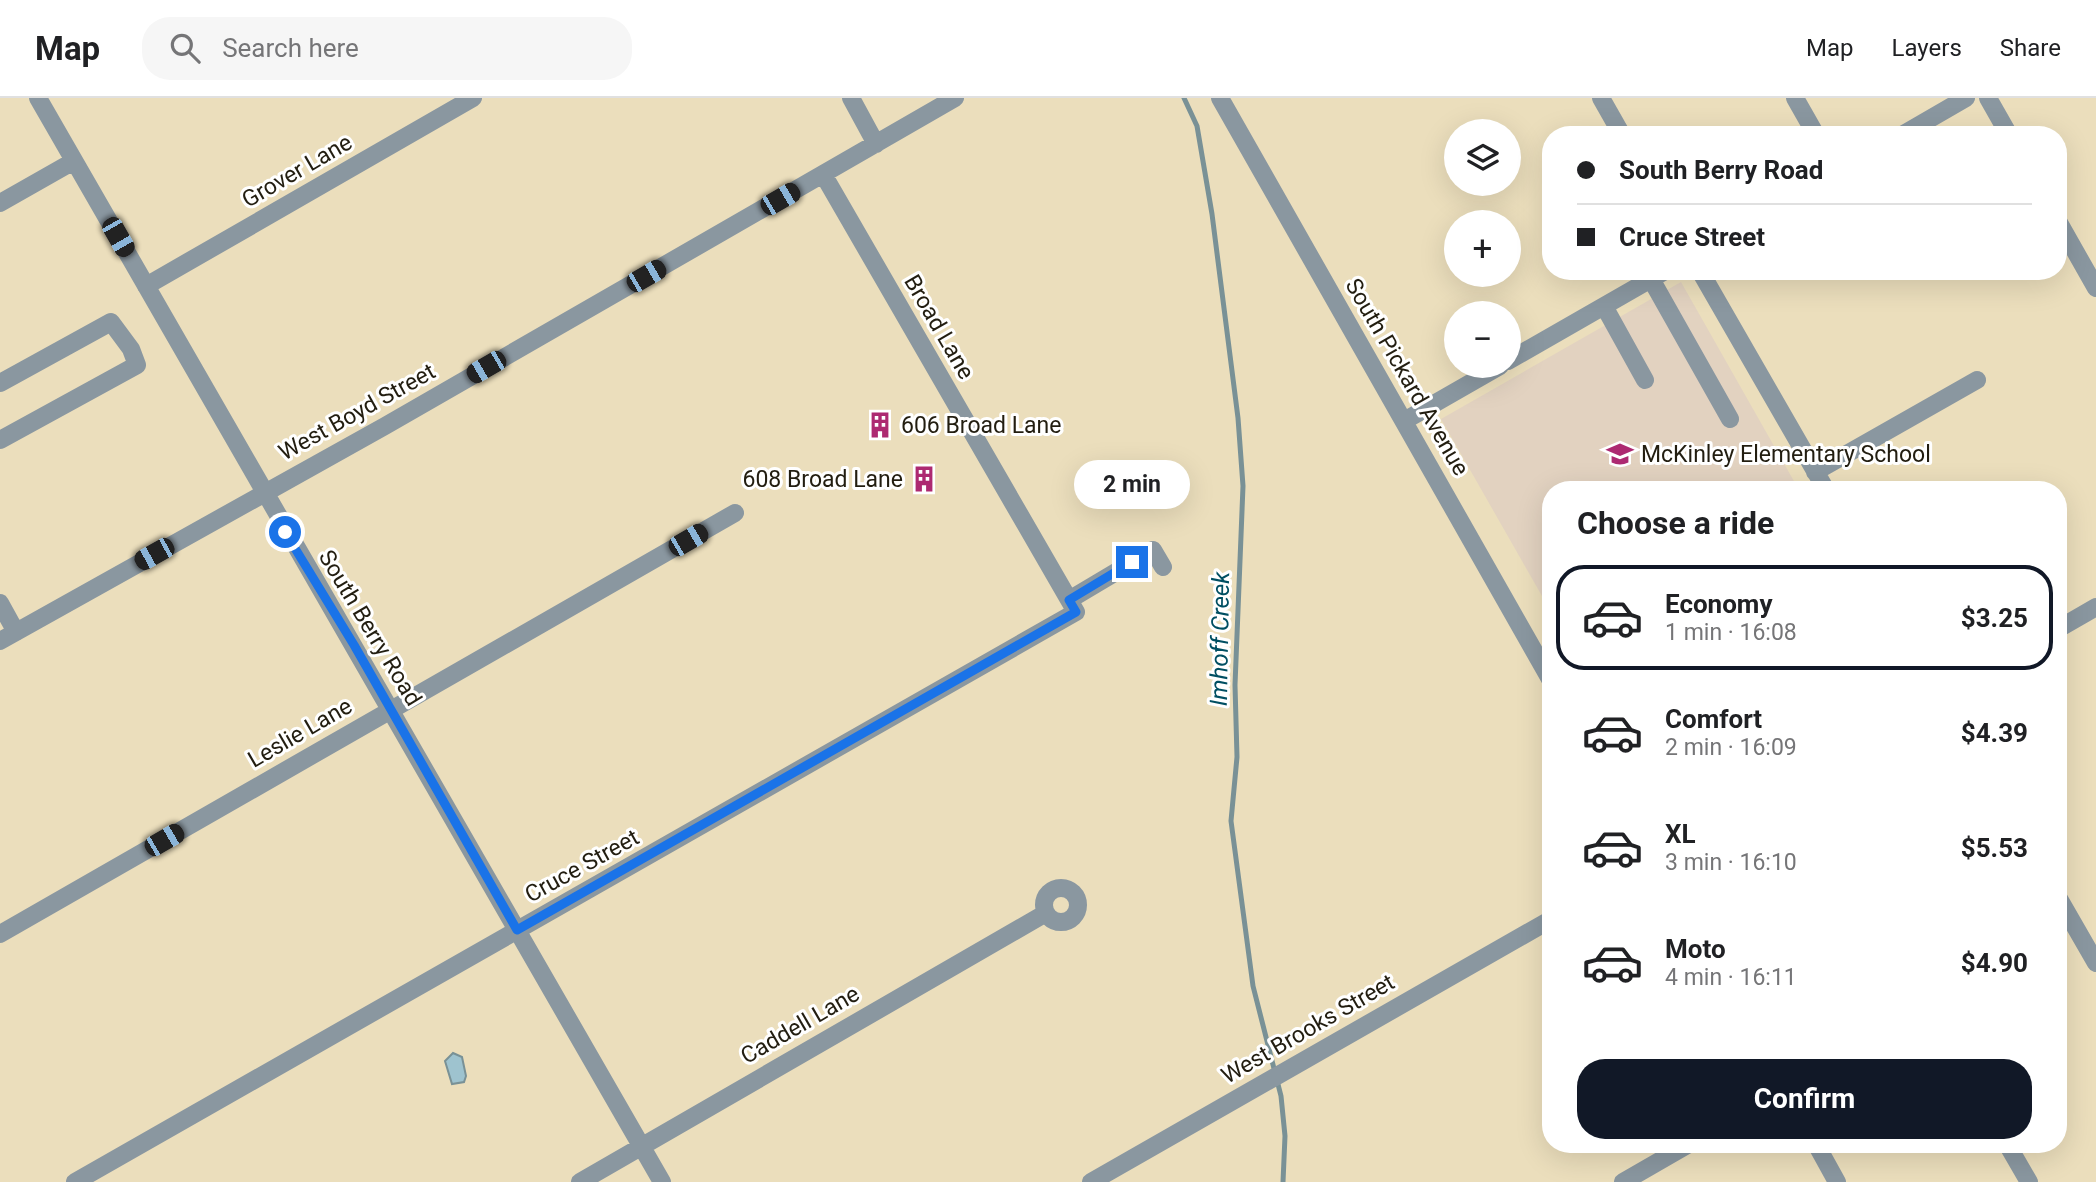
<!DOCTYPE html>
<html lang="en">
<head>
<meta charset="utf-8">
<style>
	body { margin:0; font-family:Roboto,sans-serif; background:#f6f6f6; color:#202124; height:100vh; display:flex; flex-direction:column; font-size:26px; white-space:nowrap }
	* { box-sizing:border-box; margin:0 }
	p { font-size:23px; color:#757577 }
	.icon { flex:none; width:38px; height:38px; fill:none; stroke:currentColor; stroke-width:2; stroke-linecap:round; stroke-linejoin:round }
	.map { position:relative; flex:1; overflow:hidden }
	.drawer { position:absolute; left:1542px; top:383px; width:525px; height:672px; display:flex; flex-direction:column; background:#fff; border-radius:28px; box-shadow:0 7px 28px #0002 }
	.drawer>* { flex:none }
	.top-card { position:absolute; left:1542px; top:28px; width:525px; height:154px; border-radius:28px; box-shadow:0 7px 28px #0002; display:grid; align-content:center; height:154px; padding:0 35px; background:#fff }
	.fabs { position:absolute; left:1444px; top:21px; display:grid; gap:14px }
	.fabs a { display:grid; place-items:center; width:77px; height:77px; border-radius:50%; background:#fff; box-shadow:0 7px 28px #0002; font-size:35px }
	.end { position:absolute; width:32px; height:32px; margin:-16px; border:9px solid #1a73e8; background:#fff; box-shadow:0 0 0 4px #fff }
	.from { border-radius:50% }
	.bubble { position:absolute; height:49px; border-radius:24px; background:#fff; box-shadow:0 7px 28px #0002; font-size:23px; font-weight:700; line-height:49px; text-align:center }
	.car { position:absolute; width:21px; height:42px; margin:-21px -10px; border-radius:9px; box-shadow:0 0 5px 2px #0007; background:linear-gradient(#222 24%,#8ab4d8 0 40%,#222 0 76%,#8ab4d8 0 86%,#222 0) }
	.top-card b { display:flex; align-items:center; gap:24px; height:66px; font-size:26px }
	.top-card b+b { border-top:2px solid #e0e0e0 }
	.top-card i { width:18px; height:18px; background:#202124 }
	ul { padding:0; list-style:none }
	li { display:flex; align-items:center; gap:21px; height:105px; margin:0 14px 10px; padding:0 21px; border:4px solid transparent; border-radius:28px }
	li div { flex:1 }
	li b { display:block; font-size:26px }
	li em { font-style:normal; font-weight:700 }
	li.selected { border-color:#111827 }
	li>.icon { width:63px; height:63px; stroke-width:1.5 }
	h2 { padding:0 35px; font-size:32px; line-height:84px }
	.cta { display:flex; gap:14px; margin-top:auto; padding:14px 35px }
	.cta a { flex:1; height:80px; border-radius:28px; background:#111827; color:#fff; font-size:28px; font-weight:700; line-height:80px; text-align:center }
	header { display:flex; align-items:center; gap:42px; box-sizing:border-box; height:98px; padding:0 35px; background:#fff; border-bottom:2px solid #e0e0e0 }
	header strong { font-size:33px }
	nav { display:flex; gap:38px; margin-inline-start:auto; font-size:24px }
	.search { width:490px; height:63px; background:#f6f6f6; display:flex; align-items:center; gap:18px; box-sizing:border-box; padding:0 24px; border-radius:28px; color:#757577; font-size:26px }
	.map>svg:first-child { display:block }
	.education { fill:#e2d2c0 }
	.water { fill:#9ec3cf; stroke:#799196; stroke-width:2 }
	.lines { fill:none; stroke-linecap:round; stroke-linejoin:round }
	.stream { stroke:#799196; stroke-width:5 }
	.minor { stroke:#8a97a0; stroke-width:18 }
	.route { stroke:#1a73e8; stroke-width:9 }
	.labels { text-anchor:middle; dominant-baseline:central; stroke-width:6; stroke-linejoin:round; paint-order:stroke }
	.street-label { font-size:23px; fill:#221d10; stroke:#fff }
	.poi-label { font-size:23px; fill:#221d10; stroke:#fff; text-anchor:start }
	.water-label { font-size:24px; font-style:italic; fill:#004f62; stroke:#fff }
</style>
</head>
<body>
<header>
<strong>Map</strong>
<div class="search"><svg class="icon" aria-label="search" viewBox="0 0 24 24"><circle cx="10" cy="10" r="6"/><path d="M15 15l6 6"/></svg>Search here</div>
<nav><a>Map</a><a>Layers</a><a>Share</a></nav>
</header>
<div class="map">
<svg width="2096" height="1084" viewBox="0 0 2096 1084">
	<rect width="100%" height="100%" fill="#ebdebc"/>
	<path class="education" d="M1681,184L1799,392H1550V512L1441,321Z"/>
	<path class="water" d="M453,955L462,959L466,978L464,984L452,986L445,963Z"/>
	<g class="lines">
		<path class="stream" d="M1184,0L1197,28L1212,116L1238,320L1243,388L1235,587L1237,659L1231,723L1253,888L1281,998L1285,1038L1283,1084"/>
		<path class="minor" d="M38,0C246,361 451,724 662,1084
			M851,0L876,46
			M1220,0L1550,581
			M1601,0L1622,37
			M1795,0L1816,37
			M1988,0L2009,37
			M1902,37L1966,0
			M0,105L74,63
			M2058,123L2096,190
			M1700,173L1826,392
			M1651,181L1730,321
			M146,188L473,0
			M1604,208L1645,282
			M1508,263L1665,173
			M0,285L111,224L131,251L137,267L0,342
			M1404,323L1500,268
			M1815,374L1977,282
			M1069,502L1153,452L1163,469
			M0,505L16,534
			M2058,531L2096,509
			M0,543L385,328L955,0
			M1044 807a17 17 0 1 1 34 0a17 17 0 1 1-34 0Z
			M2058,799L2096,865
			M0,836L735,415
			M1816,1046L1837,1084
			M2007,1046L2029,1084
			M75,1084L1076,514L823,76
			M580,1084L1046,815
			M1091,1084L1550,822
			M1623,1084L1689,1046"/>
	</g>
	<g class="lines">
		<path class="route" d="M285,434L354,547L517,832L1076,514L1069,502L1132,464"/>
	</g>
	<defs>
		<g id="building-bare" transform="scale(2.1)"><path d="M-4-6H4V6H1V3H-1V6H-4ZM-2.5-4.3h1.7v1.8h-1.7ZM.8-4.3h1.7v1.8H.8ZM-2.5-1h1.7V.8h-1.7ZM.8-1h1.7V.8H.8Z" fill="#ad2971" stroke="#fff" stroke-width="2.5" paint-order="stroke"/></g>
		<g id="school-bare" transform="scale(2.1)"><path d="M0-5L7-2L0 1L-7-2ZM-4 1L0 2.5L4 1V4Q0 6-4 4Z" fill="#ad2971" stroke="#fff" stroke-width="2.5" paint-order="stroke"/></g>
	</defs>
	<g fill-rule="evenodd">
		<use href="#building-bare" x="880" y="327"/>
		<use href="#school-bare" x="1620" y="356"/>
		<use href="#building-bare" x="924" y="381"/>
	</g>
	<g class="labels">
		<g class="street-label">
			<text transform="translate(297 73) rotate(-30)">Grover Lane</text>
			<text transform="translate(939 229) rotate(60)">Broad Lane</text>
			<text transform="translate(1407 279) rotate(60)">South Pickard Avenue</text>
			<text transform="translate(357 314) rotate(-29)">West Boyd Street</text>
			<text transform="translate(370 530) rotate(59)">South Berry Road</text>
			<text transform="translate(300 635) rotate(-30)">Leslie Lane</text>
			<text transform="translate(582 768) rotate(-29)">Cruce Street</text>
			<text transform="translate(800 927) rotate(-30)">Caddell Lane</text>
			<text transform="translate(1308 931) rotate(-30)">West Brooks Street</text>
		</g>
		<g class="poi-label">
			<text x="901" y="327">606 Broad Lane</text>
			<text x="1641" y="356">McKinley Elementary School</text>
			<text x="903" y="381" text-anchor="end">608 Broad Lane</text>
		</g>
		<g class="water-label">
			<text transform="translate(1220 541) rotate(-89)">Imhoff Creek</text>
		</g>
	</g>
</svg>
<div class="fabs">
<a><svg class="icon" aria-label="layers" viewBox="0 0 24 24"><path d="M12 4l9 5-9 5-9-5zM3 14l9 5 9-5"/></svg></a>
<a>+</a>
<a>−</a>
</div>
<i class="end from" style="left:285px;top:434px"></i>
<i class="end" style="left:1132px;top:464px"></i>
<div class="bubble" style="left:1074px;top:362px;width:116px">2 min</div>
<i class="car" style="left:780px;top:101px;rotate:60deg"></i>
<i class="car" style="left:118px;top:139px;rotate:150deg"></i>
<i class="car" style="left:646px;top:178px;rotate:60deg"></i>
<i class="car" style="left:486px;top:269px;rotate:240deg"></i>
<i class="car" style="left:688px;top:442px;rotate:60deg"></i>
<i class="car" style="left:154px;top:456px;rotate:241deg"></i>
<i class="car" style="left:164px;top:742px;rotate:60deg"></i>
<div class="top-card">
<b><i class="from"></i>South Berry Road</b>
<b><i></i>Cruce Street</b>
</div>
<section class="drawer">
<h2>Choose a ride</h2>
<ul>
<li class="selected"><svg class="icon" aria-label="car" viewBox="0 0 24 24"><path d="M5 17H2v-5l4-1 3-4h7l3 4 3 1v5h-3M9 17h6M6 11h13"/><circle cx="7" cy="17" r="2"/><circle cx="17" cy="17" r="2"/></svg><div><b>Economy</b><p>1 min · 16:08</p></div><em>$3.25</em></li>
<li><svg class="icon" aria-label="car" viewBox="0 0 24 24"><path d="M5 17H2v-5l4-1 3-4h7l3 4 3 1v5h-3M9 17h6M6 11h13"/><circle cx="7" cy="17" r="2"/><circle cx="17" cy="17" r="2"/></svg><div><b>Comfort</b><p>2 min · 16:09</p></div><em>$4.39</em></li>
<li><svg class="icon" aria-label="car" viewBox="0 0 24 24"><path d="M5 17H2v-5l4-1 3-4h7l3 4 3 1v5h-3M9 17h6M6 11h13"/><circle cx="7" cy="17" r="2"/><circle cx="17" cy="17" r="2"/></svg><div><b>XL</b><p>3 min · 16:10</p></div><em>$5.53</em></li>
<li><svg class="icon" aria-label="car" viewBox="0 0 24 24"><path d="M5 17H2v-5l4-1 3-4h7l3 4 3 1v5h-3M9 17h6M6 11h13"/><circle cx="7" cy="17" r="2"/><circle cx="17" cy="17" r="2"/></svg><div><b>Moto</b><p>4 min · 16:11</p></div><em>$4.90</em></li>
</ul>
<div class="cta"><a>Confirm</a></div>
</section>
</div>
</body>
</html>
